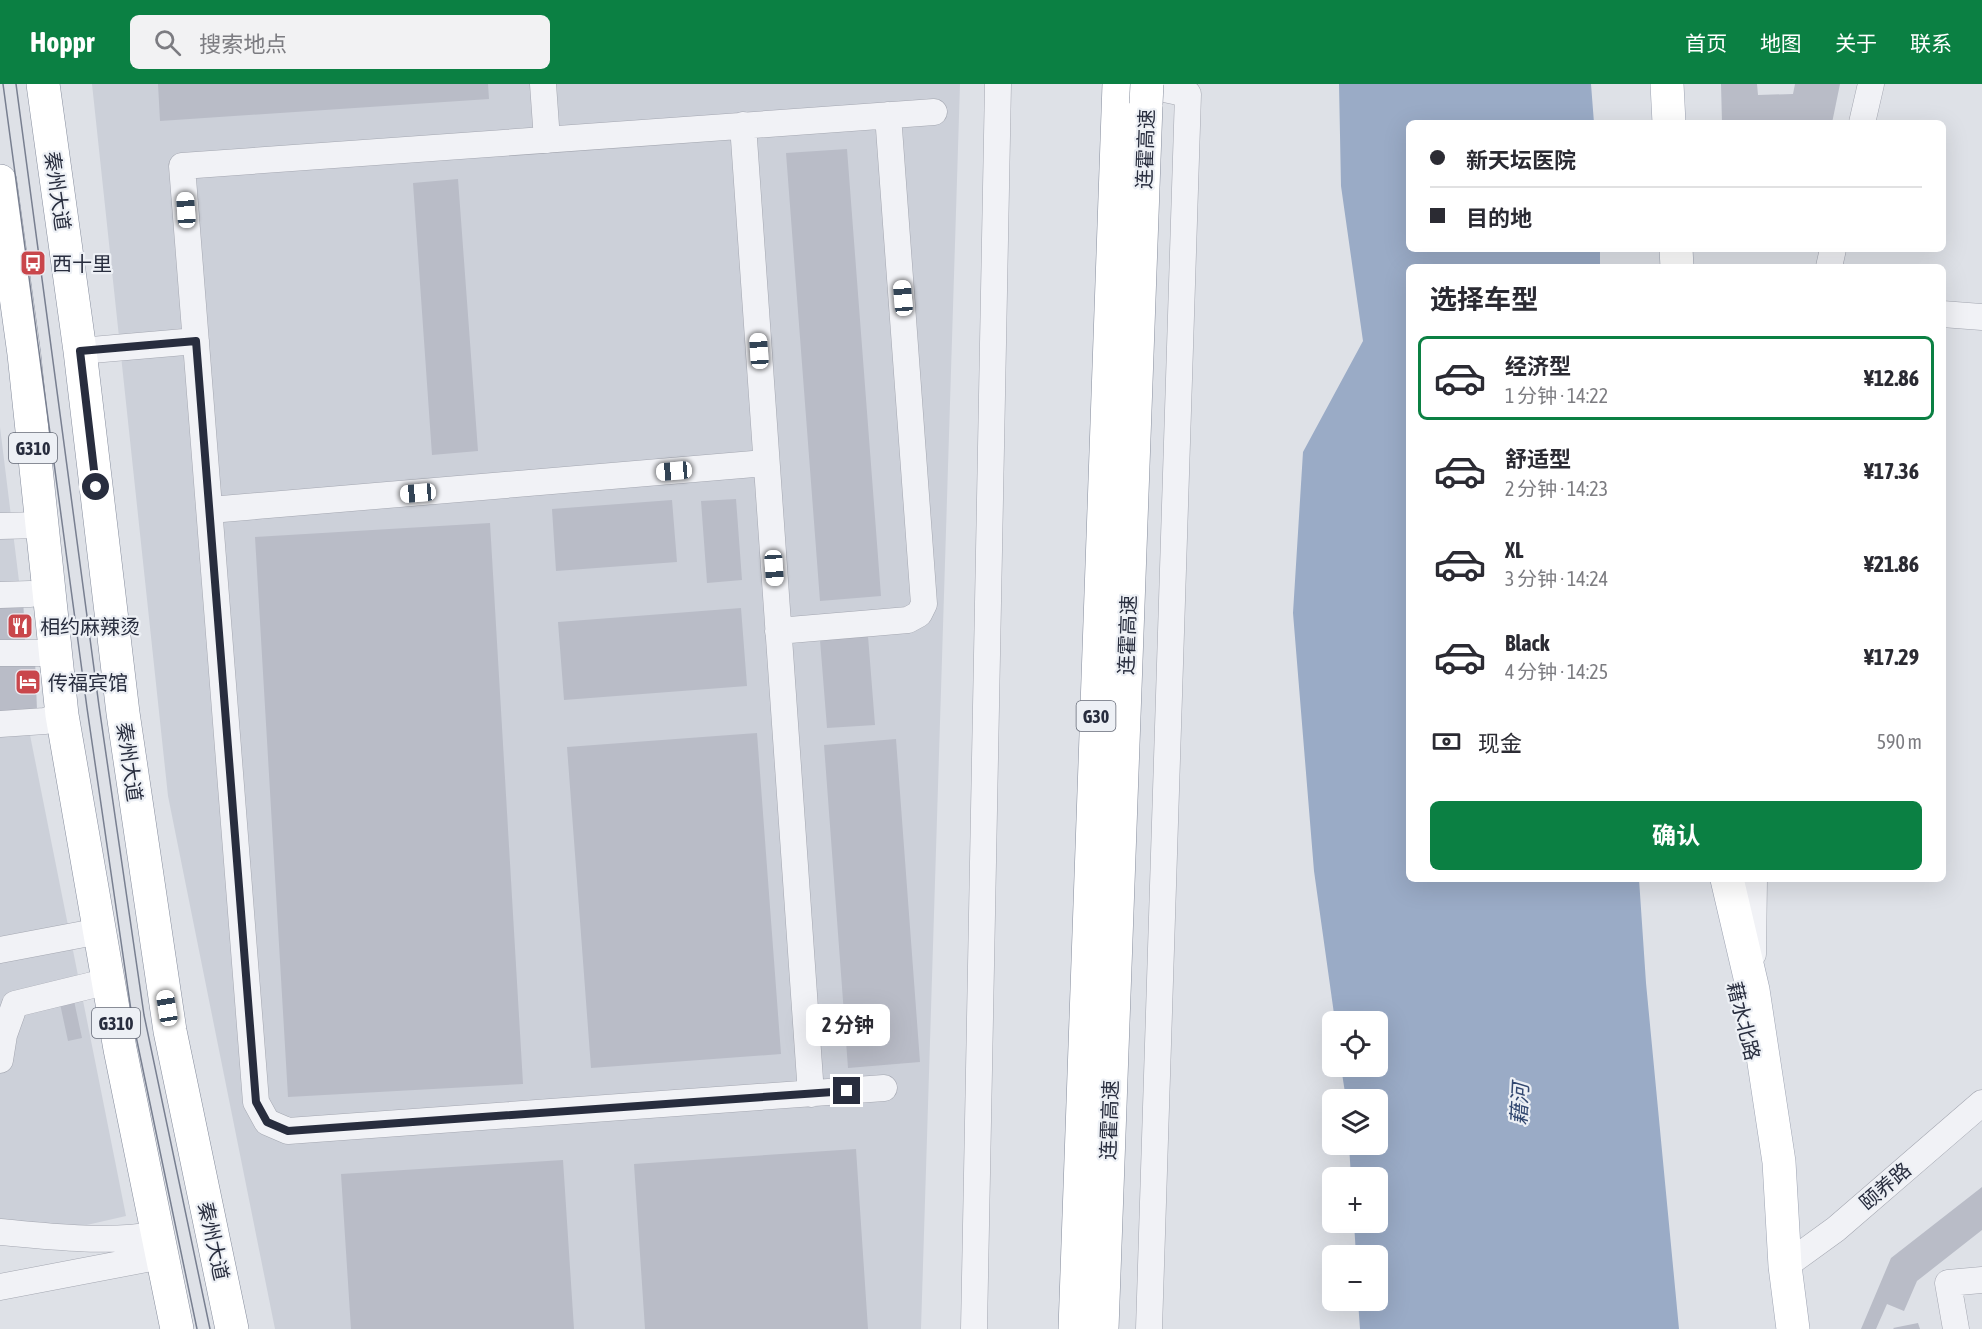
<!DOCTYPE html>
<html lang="zh">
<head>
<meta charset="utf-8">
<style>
	body { margin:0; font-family:"Asap Condensed","Noto Sans SC",sans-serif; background:#f2f2f3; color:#2b2b33; height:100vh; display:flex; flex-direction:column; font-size:22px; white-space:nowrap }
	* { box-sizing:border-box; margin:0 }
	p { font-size:20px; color:#7c7c81 }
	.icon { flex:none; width:33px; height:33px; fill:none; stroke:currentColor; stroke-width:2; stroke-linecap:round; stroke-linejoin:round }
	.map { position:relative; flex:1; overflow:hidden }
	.sheet { position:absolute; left:1406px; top:180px; width:540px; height:618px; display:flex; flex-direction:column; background:#fff; border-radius:9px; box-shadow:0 6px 24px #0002 }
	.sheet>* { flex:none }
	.top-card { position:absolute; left:1406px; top:36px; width:540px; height:132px; border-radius:9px; box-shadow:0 6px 24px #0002; display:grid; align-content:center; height:132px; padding:0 24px; background:#fff }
	.buttons { position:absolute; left:1322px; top:927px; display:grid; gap:12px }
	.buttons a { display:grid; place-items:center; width:66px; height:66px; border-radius:9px; background:#fff; box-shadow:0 6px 24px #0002; font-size:30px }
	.end { position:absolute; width:27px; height:27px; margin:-14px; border:8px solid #282d3e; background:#fff; box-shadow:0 0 0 3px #fff }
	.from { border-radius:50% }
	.bubble { position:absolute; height:42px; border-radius:9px; background:#fff; box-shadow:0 6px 24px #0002; font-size:20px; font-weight:700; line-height:42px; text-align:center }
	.car { position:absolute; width:18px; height:36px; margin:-18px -9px; border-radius:8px; box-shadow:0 0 4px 2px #0007; background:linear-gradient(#fff 24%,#345 0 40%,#fff 0 76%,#345 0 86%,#fff 0) }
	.top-card b { display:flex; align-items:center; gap:21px; height:57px; font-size:22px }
	.top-card b+b { border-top:2px solid #e1e1e2 }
	.top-card i { width:15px; height:15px; background:#2b2b33 }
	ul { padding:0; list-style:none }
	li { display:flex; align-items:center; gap:18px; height:84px; margin:0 12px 9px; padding:0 12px; border:3px solid transparent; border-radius:9px }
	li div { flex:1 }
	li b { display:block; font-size:22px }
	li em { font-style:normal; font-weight:700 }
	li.current { border-color:#0b8043 }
	li>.icon { width:54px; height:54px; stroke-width:1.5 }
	h2 { padding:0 24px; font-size:27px; line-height:72px }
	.pay { display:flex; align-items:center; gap:15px; height:66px; padding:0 24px; font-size:22px }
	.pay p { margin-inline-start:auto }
	.action { display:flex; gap:12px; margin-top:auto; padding:12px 24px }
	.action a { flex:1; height:69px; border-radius:9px; background:#0b8043; color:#fff; font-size:24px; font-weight:700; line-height:69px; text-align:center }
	header { display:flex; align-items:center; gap:36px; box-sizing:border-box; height:84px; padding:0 30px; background:#0b8043; color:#fff }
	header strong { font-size:28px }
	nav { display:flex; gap:33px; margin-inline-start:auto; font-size:21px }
	.search { width:420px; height:54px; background:#f2f2f3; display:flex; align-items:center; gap:15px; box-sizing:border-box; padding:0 21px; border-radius:9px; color:#7c7c81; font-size:22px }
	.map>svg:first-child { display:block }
	.built { fill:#ccd0d9 }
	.water { fill:#9aabc6 }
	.building { fill:#b9bcc7 }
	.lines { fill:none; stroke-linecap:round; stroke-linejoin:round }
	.minor-casing { stroke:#a4a7b1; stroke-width:27 }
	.major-casing { stroke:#9ea4b3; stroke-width:34 }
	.highway-casing { stroke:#868d9d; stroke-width:34 }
	.minor { stroke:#f1f2f6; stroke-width:26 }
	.major { stroke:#fff; stroke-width:33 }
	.highway { stroke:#fff; stroke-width:33 }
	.tram { stroke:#787f90; stroke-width:1.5 }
	.highway-bridge-casing { stroke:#868d9d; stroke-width:34; stroke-linecap:butt }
	.highway-bridge { stroke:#fff; stroke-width:33 }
	.route { stroke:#282d3e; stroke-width:8 }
	.labels { text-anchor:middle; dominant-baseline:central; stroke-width:4.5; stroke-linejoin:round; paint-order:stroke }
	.shield { fill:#edf0f5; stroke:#636875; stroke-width:1.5 }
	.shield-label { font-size:18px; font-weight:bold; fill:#282d3e }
	.street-label { font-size:20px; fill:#282d3e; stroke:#edf0f5 }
	.poi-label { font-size:20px; fill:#282d3e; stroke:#edf0f5; text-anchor:start }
	.water-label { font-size:21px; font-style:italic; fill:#334870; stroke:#edf0f5 }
</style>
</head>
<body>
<header>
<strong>Hoppr</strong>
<div class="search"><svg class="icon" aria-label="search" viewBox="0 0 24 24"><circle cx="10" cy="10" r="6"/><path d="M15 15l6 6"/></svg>搜索地点</div>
<nav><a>首页</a><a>地图</a><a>关于</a><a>联系</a></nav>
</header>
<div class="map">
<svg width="1982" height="1245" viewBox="0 0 1982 1245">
	<rect width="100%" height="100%" fill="#dee1e7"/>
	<path class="built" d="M92,0H960L921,1245H275L168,712Z
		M0,343L19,497L0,499Z
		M28,641L126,1132L43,1151L0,1147V646Z"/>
	<path class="water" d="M1339,0H1591L1594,39H1408V165H1600V183H1408V795H1639L1646,899L1679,1245H1360L1358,1217L1377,1216V1172L1356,1171L1354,1139L1377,1138V1094L1351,1093L1349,1061L1377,1060V1016L1346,1015L1341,983L1377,982V938L1335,937L1314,787L1293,529L1303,368L1363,257L1341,102Z"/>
	<path class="building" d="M158,0H488L489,15L160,37Z
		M1721,0H1757L1758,11L1793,10L1795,0H1840L1832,39H1722Z
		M847,65L881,512L820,517L786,69Z
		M458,95L478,367L432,371L413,99Z
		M736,415L742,496L707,499L701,417Z
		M672,416L677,478L556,487L552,425Z
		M490,439L523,1000L288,1013L255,453Z
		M23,512L25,557L0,558V513Z
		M741,524L747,602L564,616L558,538Z
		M868,552L875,641L827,644L820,556Z
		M35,575L37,626L0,627V576Z
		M757,649L781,970L591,984L567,663Z
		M896,655L920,978L848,984L824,661Z
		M73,912L82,954L68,957L59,915Z
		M856,1065L868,1245H645L634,1080Z
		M563,1076L574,1245H351L341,1090Z
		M1982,1103V1146L1917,1197L1904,1227L1887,1220L1876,1245H1861L1891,1174Z
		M1918,1239L1920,1245H1894L1893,1244Z"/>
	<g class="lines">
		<g class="minor-casing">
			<path id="minor" d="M543,0L547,56
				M1141,0L1188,10L1149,1245
				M1862,39L1871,0
				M743,41L811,1010
				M1829,183L1833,165
				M1942,230L1982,233
				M80,267L196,257
				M210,426L766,379
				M0,442L41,441
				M0,511L30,510
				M778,547L908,536L919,530L924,520L888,31
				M0,569H56
				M0,640L45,637L62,631
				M0,866L100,847
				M1753,870L1754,795
				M0,976L4,951L15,920L109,897
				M884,1004L288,1047L267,1038L256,1018L182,82L934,28
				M0,1148C48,1152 111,1160 157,1150
				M1785,1182L1836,1145L1982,1019
				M0,1203L162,1172
				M974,1245L998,0
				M1956,1245L1948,1199L1982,1196"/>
		</g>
		<g class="major-casing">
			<path id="major" d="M1667,0L1669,39
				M1676,165L1677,183
				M1727,795L1753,906L1779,1078L1785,1182L1793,1245"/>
		</g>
		<g class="highway-casing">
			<path id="highway" d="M43,0L80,267L123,629L170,947L232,1245
				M0,97L24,270L62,631L120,965L177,1245
				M1075,1245L1119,0
				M1102,1245L1146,20"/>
		</g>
		<use href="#minor" class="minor"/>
		<use href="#major" class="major"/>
		<use href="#highway" class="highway"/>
		<path class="tram" d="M3,0L87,624L132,933L197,1245
			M16,0L99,622L144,931L210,1245"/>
		<g class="highway-bridge-casing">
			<path id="highway-bridge" d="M1146,20L1147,0"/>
		</g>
		<use href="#highway-bridge" class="highway-bridge"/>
	</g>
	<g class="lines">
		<path class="route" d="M96,403L80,267L196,257L256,1018L267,1038L288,1047L847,1007"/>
	</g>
	<defs>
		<g id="bus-square" transform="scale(1.35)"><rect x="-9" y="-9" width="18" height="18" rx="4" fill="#c9464b" stroke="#edf0f5"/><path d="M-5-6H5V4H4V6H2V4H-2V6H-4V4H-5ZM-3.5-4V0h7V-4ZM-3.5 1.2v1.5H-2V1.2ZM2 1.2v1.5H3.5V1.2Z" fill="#fff"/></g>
		<g id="restaurant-square" transform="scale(1.35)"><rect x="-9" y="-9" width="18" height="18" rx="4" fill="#c9464b" stroke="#edf0f5"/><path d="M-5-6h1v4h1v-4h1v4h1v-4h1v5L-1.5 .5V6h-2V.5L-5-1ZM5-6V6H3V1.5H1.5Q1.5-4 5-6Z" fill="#fff"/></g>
		<g id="hotel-square" transform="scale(1.35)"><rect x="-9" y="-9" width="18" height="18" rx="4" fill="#c9464b" stroke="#edf0f5"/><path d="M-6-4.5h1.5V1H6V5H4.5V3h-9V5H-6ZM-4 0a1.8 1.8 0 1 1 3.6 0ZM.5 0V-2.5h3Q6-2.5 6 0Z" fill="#fff"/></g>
	</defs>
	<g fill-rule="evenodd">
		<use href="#bus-square" x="33" y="179"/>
		<use href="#restaurant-square" x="20" y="542"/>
		<use href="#hotel-square" x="28" y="598"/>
	</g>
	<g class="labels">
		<g class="shield">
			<rect x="9" y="349" width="48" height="30" rx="4.5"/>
			<rect x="1076.5" y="617" width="39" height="30" rx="4.5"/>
			<rect x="92" y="924" width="48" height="30" rx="4.5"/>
		</g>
		<g class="shield-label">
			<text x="33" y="364">G310</text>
			<text x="1096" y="632">G30</text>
			<text x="116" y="939">G310</text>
		</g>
		<g class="street-label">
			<text transform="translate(1145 65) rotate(-88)">连霍高速</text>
			<text transform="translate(58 107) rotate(82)">秦州大道</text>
			<text transform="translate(1127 551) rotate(-88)">连霍高速</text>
			<text transform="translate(130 678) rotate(82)">秦州大道</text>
			<text transform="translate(1744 937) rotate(76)">藉水北路</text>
			<text transform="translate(1109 1036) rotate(-88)">连霍高速</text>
			<text transform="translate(1885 1102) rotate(-41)">颐养路</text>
			<text transform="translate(214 1157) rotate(78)">秦州大道</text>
		</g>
		<g class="poi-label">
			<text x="52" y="179">西十里</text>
			<text x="40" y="542">相约麻辣烫</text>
			<text x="48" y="598">传福宾馆</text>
		</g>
		<g class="water-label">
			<text transform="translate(1519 1020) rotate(-87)">藉河</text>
		</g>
	</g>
</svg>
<div class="buttons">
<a><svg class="icon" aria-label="locate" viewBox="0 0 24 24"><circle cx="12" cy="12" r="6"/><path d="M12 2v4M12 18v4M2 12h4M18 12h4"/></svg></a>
<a><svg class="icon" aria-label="layers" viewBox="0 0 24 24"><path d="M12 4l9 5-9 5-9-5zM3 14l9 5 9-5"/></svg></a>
<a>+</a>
<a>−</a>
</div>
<i class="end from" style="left:96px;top:403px"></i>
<i class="end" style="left:847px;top:1007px"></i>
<div class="bubble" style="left:806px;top:920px;width:84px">2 分钟</div>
<i class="car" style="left:186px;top:126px;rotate:356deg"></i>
<i class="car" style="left:903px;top:214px;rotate:355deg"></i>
<i class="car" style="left:759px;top:267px;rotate:356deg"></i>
<i class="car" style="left:674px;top:387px;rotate:265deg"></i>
<i class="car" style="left:418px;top:409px;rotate:265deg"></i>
<i class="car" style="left:774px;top:484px;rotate:176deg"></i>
<i class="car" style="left:167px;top:924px;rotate:351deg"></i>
<div class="top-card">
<b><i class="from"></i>新天坛医院</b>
<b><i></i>目的地</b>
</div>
<section class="sheet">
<h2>选择车型</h2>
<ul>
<li class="current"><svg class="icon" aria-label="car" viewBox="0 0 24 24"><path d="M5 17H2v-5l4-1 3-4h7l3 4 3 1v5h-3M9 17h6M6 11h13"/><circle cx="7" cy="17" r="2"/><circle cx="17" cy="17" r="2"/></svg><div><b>经济型</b><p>1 分钟 · 14:22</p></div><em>¥12.86</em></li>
<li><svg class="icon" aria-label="car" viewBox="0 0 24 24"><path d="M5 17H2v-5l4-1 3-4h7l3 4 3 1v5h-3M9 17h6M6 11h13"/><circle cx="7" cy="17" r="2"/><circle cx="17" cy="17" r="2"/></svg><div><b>舒适型</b><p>2 分钟 · 14:23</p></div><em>¥17.36</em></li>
<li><svg class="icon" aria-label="car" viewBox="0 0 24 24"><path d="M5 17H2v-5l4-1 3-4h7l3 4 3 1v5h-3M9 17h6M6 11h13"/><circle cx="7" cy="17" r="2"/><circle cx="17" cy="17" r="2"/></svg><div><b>XL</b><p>3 分钟 · 14:24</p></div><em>¥21.86</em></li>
<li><svg class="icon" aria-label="car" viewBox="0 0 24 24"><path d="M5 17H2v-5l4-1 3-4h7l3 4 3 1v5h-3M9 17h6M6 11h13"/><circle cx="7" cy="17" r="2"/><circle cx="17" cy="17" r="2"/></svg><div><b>Black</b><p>4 分钟 · 14:25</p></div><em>¥17.29</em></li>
</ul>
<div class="pay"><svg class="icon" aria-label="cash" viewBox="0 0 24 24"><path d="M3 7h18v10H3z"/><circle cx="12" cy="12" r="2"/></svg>现金<p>590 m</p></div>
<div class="action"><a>确认</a></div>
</section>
</div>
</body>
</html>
